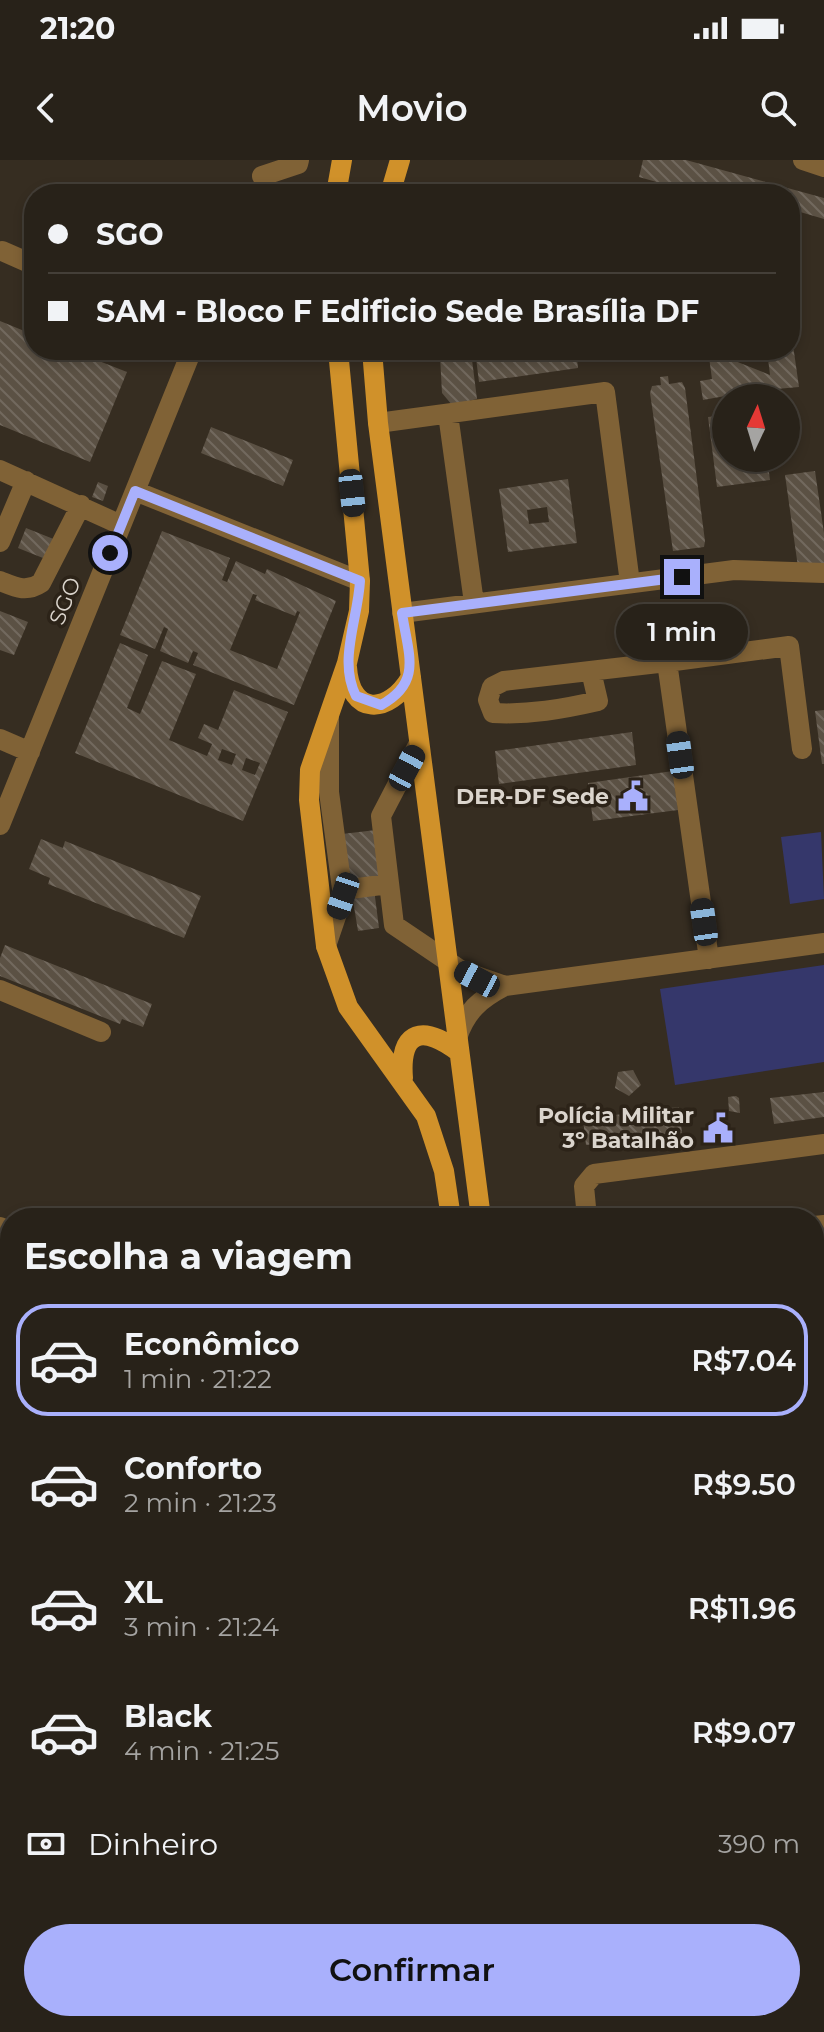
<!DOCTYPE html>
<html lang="pt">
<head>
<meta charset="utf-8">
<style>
	body { margin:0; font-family:Montserrat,sans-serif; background:#302a22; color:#f1f3f6; height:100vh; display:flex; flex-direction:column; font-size:30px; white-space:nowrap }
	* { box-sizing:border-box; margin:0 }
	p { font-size:26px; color:#a5a4a2 }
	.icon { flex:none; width:44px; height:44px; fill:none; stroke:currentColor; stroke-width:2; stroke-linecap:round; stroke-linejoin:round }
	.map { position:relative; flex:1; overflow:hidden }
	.drawer { position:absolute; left:0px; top:1048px; width:824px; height:824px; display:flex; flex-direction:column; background:#282219; border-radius:32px 32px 0 0; box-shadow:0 4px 12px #0003,0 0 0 2px #443f38 }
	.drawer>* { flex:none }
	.banner { position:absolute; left:24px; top:24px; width:776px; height:176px; border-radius:32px; box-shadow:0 4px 12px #0003,0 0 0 2px #443f38; display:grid; align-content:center; height:176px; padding:0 24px; background:#282219 }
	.needle { width:52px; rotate:4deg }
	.buttons { position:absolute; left:712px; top:224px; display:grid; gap:16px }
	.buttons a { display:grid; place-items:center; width:88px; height:88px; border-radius:50%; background:#282219; box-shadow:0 4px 12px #0003,0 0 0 2px #443f38; font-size:40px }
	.end { position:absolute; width:36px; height:36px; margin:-18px; border:10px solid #a9b0fc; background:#111; box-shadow:0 0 0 4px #111 }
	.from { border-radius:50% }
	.bubble { position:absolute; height:56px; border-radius:28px; background:#282219; box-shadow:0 4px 12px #0003,0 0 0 2px #443f38; font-size:26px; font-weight:600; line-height:56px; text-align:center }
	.car { position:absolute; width:24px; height:48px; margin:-24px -12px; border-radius:10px; box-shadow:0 0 6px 2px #0007; background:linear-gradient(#222 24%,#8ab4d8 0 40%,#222 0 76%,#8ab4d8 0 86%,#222 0) }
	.banner b { display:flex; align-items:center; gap:28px; height:76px; font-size:30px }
	.banner b+b { border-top:2px solid #443f38 }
	.banner i { width:20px; height:20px; background:#f1f3f6 }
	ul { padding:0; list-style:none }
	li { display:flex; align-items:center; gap:24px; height:112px; margin:0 16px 12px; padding:0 8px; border:4px solid transparent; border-radius:32px }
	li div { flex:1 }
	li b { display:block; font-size:30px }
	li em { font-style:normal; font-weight:600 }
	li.current { border-color:#a9b0fc }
	li>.icon { width:72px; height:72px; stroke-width:1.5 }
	h2 { padding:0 24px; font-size:36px; line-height:96px }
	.pay { display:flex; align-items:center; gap:20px; height:88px; padding:0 24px; font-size:30px }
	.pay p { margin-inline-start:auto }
	.action { display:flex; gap:16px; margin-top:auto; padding:16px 24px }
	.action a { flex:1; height:92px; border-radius:48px; background:#a9b0fc; color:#111; font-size:32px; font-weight:600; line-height:92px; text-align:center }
	.status { display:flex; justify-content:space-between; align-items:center; height:56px; padding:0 40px; background:#282219; direction:ltr }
	.status svg { height:22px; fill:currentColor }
	header { display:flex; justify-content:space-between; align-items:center; height:104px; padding:0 24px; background:#282219; font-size:36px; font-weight:600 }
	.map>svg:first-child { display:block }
	.park { fill:#35376b }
	.building { fill:url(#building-back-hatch); fill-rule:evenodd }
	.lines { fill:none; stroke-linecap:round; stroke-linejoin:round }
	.minor { stroke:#806236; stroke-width:20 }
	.major { stroke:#d0912a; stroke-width:20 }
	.route { stroke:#a9b0fc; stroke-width:10 }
	.labels { text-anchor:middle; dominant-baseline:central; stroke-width:7; stroke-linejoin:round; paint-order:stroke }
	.street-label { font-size:22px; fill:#dbd5cd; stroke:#2c2318 }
	.poi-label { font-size:22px; font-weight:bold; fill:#dbd5cd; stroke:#2c2318; text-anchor:end }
</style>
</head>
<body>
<div class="status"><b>21:20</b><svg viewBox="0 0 49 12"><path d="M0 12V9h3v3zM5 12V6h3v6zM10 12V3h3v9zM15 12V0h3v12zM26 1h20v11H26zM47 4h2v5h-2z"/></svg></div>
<header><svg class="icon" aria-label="back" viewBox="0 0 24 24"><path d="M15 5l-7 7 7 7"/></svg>Movio<svg class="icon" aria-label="search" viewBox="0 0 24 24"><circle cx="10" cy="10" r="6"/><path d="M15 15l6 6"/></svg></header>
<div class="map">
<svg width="824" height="1872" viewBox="0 0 824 1872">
	<defs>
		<pattern id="building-back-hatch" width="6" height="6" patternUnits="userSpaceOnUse" patternTransform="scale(2)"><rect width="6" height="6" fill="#5b5144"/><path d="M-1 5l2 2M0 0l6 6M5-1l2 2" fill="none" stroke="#72695e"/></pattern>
	</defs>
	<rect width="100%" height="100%" fill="#362d21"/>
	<path class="park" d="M821,672L824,739L790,744L781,677Z
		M824,805V902L675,925L660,829Z"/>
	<path class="building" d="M643,0H686L824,38V59L790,49V34H736L701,25L699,34L639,17Z
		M34,125V160L22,155Z
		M0,161L34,175V190H71L127,212L90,302L0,265Z
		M796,171V177L792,178L799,227L754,231L755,238H748L747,232L703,240L700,221L712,219L708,190H724L725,197L770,215L767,190H790V172Z
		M475,190H576L578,208L479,222Z
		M471,192L477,239L452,245L442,233L440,196Z
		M668,216L669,224L682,222L685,228L705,381L704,387L673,391L650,233L652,226L661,225L660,217Z
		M726,255V298H767L770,320L717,327L708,257Z
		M211,267L293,300L283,326L201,293Z
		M815,311L824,373V404L798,407L785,315Z
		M568,319L577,383L508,392L499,329ZM547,347L549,362L529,364L527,350Z
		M98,322L108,326L103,341L92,337Z
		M26,368L56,380L48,400L18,388Z
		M162,371L230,398L222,420L227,422L236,401L265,414L267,409L336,441L294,545L193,505L198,493L193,491L188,503L160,491L168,469L164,467L155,489L120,475ZM253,434L257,435L255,440L295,456L297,451L300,452L277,509L230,490Z
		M0,451L28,462L14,495L0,490Z
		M120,483L148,495L127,548L140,554L162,501L196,514L169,580L207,596L212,584L198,578L204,564L218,570L234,530L288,552L243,661L75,593ZM222,589L236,594L232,605L218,600ZM246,598L260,603L255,615L242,610Z
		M824,550V604H822L815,551Z
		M632,572L636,605L499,624L495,591Z
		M673,611L678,650L593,661L588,623Z
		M376,670L382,719L373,721L379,768L358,771L342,674Z
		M41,679L63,688L65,681L201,736L184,778L48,724L50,718L29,709Z
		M5,785L152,844L143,867L122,859L120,864L0,816V798Z
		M633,910L641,925L629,936L615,928L618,912Z
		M824,932V957L774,964L770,938Z
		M736,936L739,938L740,953L729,951L728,937Z
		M679,947L682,973L586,985L583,959Z
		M824,1081V1112L814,1113V1083Z
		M0,1259L10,1263V1319L0,1315Z
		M0,1488L10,1492V1554L0,1550Z
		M819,1675L824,1677V1805L814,1801V1689Z
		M3,1739L10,1742V1862L6,1872H0V1747Z
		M96,1862H146L142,1872H92Z
		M234,1862H289L303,1868L302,1872H230Z
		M727,1862L747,1868L745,1872H724Z"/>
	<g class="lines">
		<path class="minor" d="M803,0L824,7
			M262,16L298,4L299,0
			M2,91L34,105
			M448,254L474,443
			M378,263L605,232L630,423
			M0,310L121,365
			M135,331L360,421
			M0,382L26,321
			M0,421C15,427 26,433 41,423L81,345
			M402,453L734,410L824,413
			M667,502L789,486L802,589
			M591,511L598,541C563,549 529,555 493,553L488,540L492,527L504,521L667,502L709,799
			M0,579L30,592
			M419,583L381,656L394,765L462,811L505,826
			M0,665L192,190
			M342,730L389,724
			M326,786L343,736L329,632V557
			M0,830L101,872
			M457,878C466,851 480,839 505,826L824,783
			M587,1058L584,1026L594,1014L824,984
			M814,1066L824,1065
			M0,1067L10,1071
			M814,1179L824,1178
			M814,1311L817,1323L814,1385
			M0,1447L10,1451
			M814,1581L824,1580
			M814,1662L824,1664
			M0,1693L10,1697
			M814,1804L824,1780
			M414,1862L436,1872
			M787,1862L812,1872
			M165,1872L169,1862
			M199,1872L203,1862
			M707,1872L711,1862"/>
		<path class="major" d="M336,34L342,0
			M390,34L400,0
			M338,190L360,421L359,451L347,503L310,610L309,640L326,786L348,847L426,956L444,1011L451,1058
			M372,190L378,263L481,1058
			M347,507C350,556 389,555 411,517
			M403,918C399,869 424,865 459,892
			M489,1872L492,1862
			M522,1872L528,1862"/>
	</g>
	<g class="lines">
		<path class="route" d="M110,393L135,331L360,421C358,459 338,501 356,536L381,545C423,522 408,494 402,453L682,417"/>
	</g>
	<defs>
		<g id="civic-bare" transform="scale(2.4)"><path d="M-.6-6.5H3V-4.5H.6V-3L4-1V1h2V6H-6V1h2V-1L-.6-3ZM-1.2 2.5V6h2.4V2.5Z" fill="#a9b0fc" stroke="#2c2318" stroke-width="2.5" paint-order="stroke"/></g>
	</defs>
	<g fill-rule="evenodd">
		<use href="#civic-bare" x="633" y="636"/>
		<use href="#civic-bare" x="718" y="968"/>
	</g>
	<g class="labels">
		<g class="street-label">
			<text transform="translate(65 441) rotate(-68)">SGO</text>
		</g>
		<g class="poi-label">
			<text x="609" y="636">DER-DF Sede</text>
			<text x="694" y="955">Polícia Militar<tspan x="694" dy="25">3º Batalhão</tspan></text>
		</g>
	</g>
</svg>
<div class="buttons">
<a><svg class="needle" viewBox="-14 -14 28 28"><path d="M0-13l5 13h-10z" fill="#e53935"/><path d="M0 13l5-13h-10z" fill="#a5a4a2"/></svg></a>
</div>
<i class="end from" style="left:110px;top:393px"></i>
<i class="end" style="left:682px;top:417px"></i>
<div class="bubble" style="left:616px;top:444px;width:132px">1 min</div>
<i class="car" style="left:352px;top:333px;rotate:174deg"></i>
<i class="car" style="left:680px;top:595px;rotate:352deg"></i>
<i class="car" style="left:407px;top:608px;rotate:28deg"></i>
<i class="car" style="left:343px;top:736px;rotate:199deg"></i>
<i class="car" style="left:704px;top:762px;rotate:352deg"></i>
<i class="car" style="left:477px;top:819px;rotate:298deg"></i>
<div class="banner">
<b><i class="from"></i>SGO</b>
<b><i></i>SAM - Bloco F Edificio Sede Brasília DF</b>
</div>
<section class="drawer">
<h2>Escolha a viagem</h2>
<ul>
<li class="current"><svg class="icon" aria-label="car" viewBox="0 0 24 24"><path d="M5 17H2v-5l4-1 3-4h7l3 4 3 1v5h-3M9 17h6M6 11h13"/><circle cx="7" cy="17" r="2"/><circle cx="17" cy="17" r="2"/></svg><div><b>Econômico</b><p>1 min · 21:22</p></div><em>R$7.04</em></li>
<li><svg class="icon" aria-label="car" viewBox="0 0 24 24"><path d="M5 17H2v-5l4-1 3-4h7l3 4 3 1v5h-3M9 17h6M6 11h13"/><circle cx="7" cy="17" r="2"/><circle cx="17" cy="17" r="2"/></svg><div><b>Conforto</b><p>2 min · 21:23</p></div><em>R$9.50</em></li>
<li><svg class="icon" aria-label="car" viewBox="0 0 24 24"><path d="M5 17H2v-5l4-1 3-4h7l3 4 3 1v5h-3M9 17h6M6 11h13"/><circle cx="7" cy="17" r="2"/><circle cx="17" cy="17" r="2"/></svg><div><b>XL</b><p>3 min · 21:24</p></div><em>R$11.96</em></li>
<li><svg class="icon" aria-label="car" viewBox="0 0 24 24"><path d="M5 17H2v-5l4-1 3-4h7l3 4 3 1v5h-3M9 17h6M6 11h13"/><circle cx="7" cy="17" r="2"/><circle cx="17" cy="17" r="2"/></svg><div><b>Black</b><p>4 min · 21:25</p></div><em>R$9.07</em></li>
</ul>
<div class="pay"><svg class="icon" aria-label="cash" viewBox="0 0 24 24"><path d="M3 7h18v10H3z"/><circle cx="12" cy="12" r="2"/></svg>Dinheiro<p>390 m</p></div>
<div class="action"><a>Confirmar</a></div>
</section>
</div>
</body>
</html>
